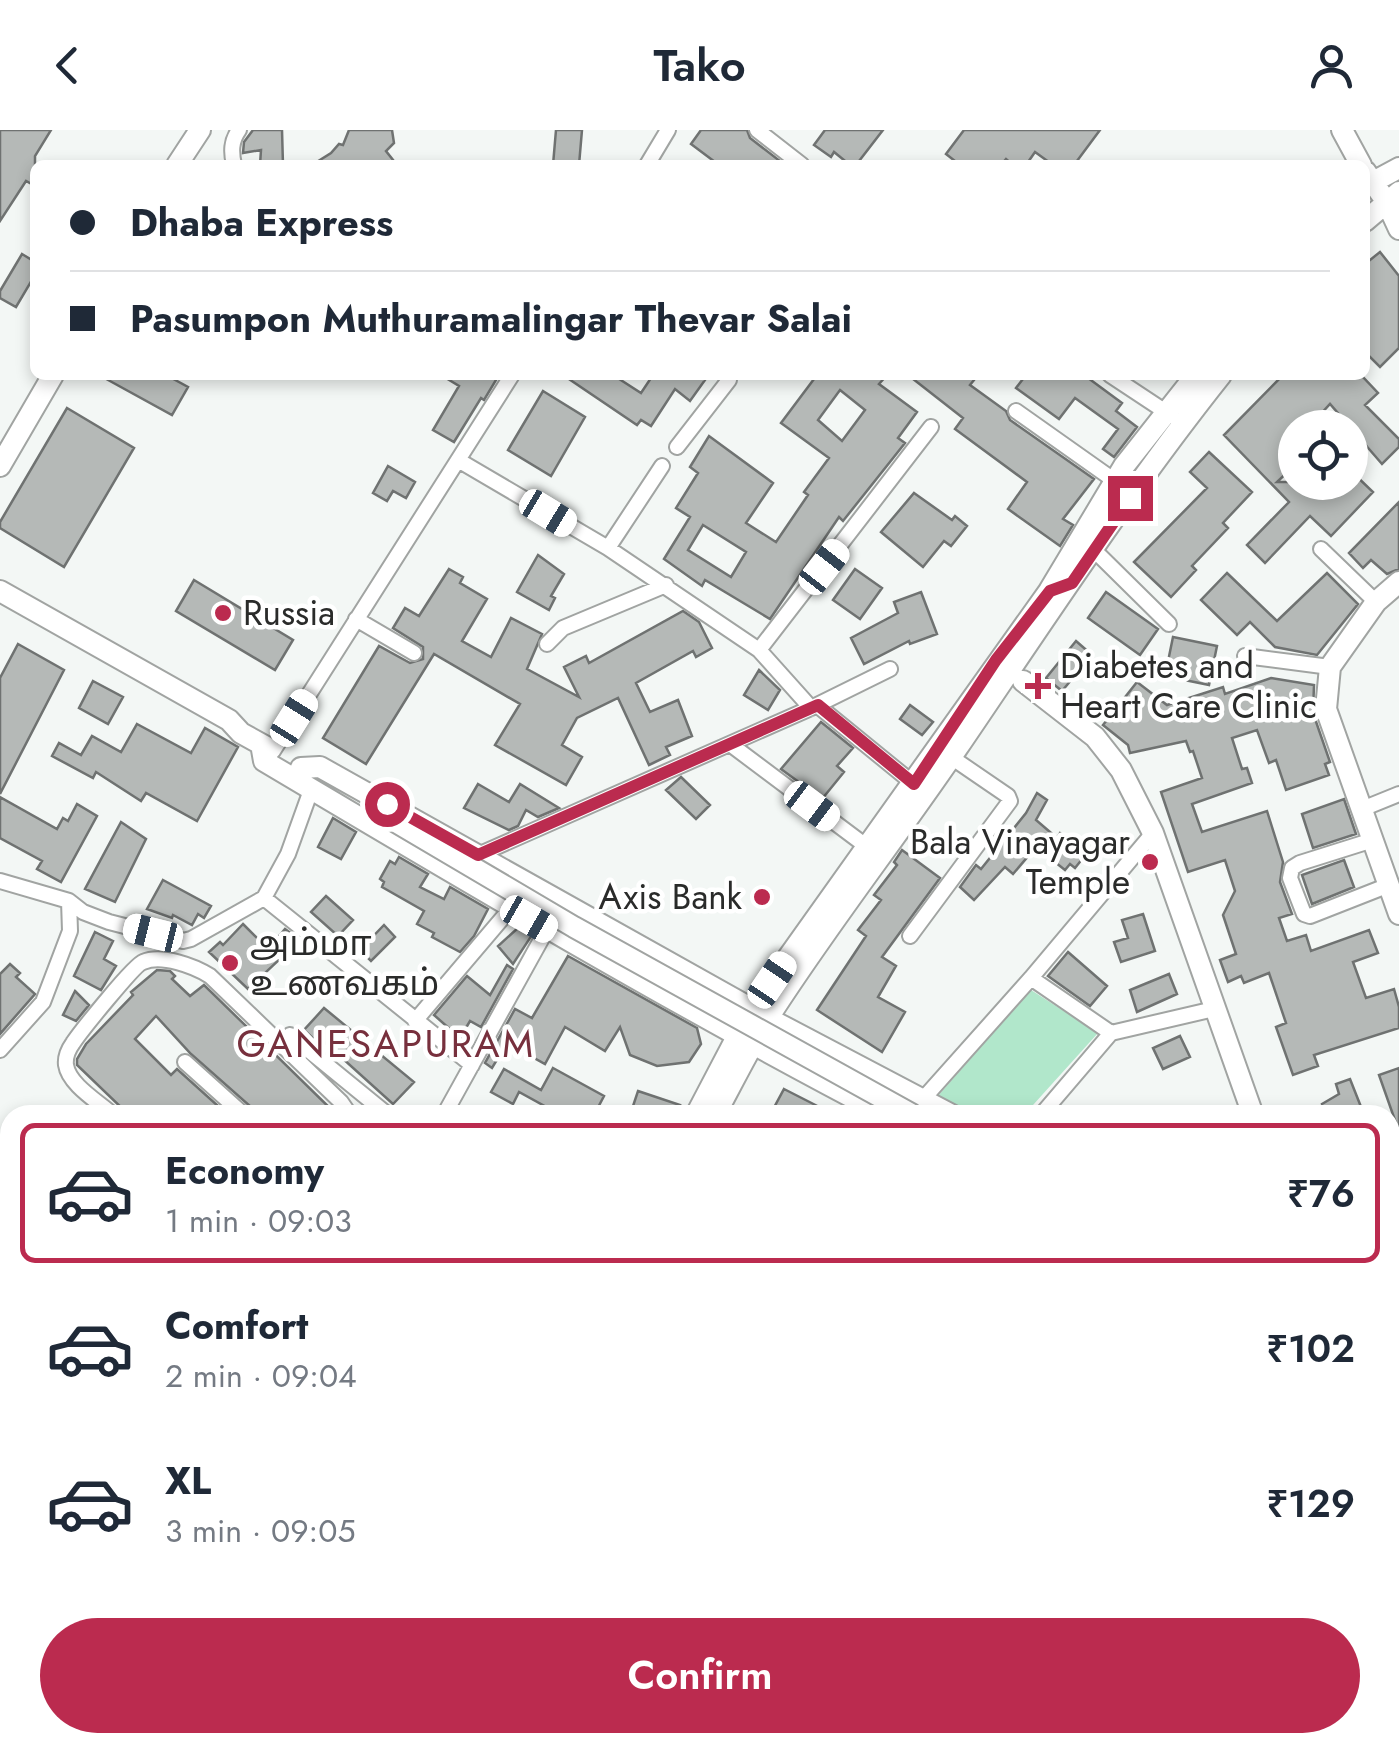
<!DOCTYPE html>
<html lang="en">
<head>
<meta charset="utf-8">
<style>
	body { margin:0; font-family:Jost,"Noto Sans Tamil",sans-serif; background:#f6f6f7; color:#1f2937; height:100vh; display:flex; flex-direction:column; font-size:38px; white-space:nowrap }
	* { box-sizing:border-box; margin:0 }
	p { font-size:32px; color:#747a83 }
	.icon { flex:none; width:55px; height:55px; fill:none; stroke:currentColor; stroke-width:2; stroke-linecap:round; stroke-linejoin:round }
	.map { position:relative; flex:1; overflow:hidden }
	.details { position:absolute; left:0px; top:975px; width:1400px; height:648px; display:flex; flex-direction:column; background:#fff; border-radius:30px 30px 0 0; box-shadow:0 5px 15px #0003 }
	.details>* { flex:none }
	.hud { position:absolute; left:30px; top:30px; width:1340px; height:220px; border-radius:15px; box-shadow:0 5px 15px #0003; display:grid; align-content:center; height:220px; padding:0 40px; background:#fff }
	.fabs { position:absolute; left:1278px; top:280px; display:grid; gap:20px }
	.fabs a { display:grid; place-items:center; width:90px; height:90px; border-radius:50%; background:#fff; box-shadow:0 5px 15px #0003; font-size:50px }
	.end { position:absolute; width:45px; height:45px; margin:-22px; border:12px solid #bb2b4f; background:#fff; box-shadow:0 0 0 5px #fff }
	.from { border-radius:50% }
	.car { position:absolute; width:30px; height:60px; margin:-30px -15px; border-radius:12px; box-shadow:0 0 8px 2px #0007; background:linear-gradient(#fff 24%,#345 0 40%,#fff 0 76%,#345 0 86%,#fff 0) }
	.hud b { display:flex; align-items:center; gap:35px; height:95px; font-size:38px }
	.hud b+b { border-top:2px solid #e0e1e3 }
	.hud i { width:25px; height:25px; background:#1f2937 }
	ul { padding:18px 0 0; list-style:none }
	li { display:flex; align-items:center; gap:30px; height:140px; margin:0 20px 15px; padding:0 20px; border:5px solid transparent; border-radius:15px }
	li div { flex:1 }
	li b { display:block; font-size:38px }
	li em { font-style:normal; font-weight:600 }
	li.active { border-color:#bb2b4f }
	li>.icon { width:90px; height:90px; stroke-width:1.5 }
	.primary-button { display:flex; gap:20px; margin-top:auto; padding:20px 40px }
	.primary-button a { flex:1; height:115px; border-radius:60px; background:#bb2b4f; color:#fff; font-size:40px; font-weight:600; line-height:115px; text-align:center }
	header { display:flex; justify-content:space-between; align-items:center; height:130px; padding:0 40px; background:#fff; font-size:45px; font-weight:600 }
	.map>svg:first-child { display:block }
	.green { fill:#b1e7cb }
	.building { fill:#b5b9b7; stroke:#6f7271; stroke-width:2.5; fill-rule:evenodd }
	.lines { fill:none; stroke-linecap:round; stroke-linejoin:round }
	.street-casing { stroke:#a1a4a2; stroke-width:18 }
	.secondary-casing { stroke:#a1a4a2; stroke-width:24 }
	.street { stroke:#fff; stroke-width:14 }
	.secondary { stroke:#fff; stroke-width:20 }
	.secondary-bridge-casing { stroke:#a1a4a2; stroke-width:24; stroke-linecap:butt }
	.secondary-bridge { stroke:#fff; stroke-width:20 }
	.route { stroke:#bb2b4f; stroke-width:12 }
	.poi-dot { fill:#bb2b4f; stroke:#fff; stroke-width:4 }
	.labels { text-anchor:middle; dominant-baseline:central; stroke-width:9; stroke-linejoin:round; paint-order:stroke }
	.poi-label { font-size:35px; fill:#2a2b2a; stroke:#fff; text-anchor:start }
	.neighbourhood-label { font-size:38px; letter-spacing:2.5px; fill:#77303d; stroke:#fff }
</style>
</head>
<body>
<header><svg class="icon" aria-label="back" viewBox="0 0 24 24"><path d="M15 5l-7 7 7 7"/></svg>Tako<svg class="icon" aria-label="person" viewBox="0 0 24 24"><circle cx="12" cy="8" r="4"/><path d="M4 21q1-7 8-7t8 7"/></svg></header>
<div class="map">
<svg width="1399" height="1621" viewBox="0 0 1399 1621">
	<rect width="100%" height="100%" fill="#f3f7f5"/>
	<path class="green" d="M1031,860L1098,903L1024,985H965L936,968Z
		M1390,1339L1399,1357V1609L1390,1612Z
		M1275,1613H1388L1365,1621H1283Z"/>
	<path class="building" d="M0,0H51L35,26V56L26,51L0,91Z
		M253,0H282L283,35H260L261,20L243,23L244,12Z
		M349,0H392L394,13L386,21L397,35H312L331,23L339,14L343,15Z
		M556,0H582L579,35H553Z
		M701,0H747L750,8L785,35H719L691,14Z
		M825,0H883L856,35H850L834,22L831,27L814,15Z
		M964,0H1100L1074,35H1053L1035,22L1026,35H1013L1006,29L1001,35H960L946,24Z
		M1380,122L1399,146V218L1380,237L1365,222V134Z
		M22,124L35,132V145L16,177L0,168V161Z
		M99,245H166L188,257L172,285Z
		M441,245H499L484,270L481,268L454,312L433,300L459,256Z
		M563,245H613L641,263L653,245H699L705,250L690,271L675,259L651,296L641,290L637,295Z
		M817,245H887L879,254L917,282L898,308L905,313L843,391L839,387L770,489L705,450L702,456L664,429L690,387L676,378L698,343L690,337L709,306L773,353L746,393L776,412L808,365L804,362L829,328L781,293ZM840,260L865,280L842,311L818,290ZM703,395L746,422L731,447L688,420Z
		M908,245H978L970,255L1006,281L1010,290L1094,349L1063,389L1073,395L1060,416L1008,379L1027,352L955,299L963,288Z
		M1026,245H1084L1122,273L1116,281L1137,297L1114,327L1103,319L1118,299L1075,268L1059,289L1016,258Z
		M1283,245H1361L1378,263L1365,275L1399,309V317L1382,334L1330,274L1308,298H1295V335L1277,352H1350V340L1373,362L1331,406L1310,386L1265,433L1247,415L1289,372L1224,305Z
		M543,261L585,287L551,346L508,320Z
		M67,278L134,318L64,437L0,398V392Z
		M1209,322L1252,362L1223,393L1228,398L1192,436L1196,440L1171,467L1134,432L1207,358L1190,342Z
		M388,336L415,352L406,368L393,361L387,371L373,363Z
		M914,363L952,390L955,386L967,396L951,416L944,411L923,437L881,402Z
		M1399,372V439L1387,444L1371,430L1363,438L1349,423Z
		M538,425L564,444L551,466L555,468L549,480L517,462Z
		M449,439L463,447L460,453L487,469L462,511L491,527L511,488L542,504L527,539L579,567L564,537L586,526L589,533L683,481L699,492L712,518L696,527L693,521L636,553L650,582L678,570L692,606L666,617L670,625L649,635L618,568L577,588L562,615L582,627L566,655L495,615L520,574L434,524L366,634L323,608L379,516L410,533L423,529V517L393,498L405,478L419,486Z
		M855,439L882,458L860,489L833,470Z
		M1227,443L1277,491L1327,443L1358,474L1317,525L1275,517L1250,492L1237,505L1201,470Z
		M194,450L293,510L275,540L176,481Z
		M921,462L937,504L910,514L909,511L864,534L851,508L898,483L894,472Z
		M1106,462L1158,499L1140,525L1088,488Z
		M1173,507L1217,516L1209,555L1165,546Z
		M1076,511L1092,525L1062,561L1046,548Z
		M18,514L64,540L0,664V548Z
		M759,540L780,560L768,580L744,565Z
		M1271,548L1314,555L1313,583L1330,632L1325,634L1329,645L1286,660L1276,630L1269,633L1257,600L1232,608L1242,639L1247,638L1252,653L1192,674L1202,702L1267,681L1283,732L1280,752L1292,784L1279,788L1287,811L1306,805L1311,821L1369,800L1378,823L1353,832L1366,868L1394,859L1399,877V898L1314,925L1318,936L1293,945L1276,897L1286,893L1269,843L1244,853L1241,846L1228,852L1220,830L1236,824L1223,785L1235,761L1225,730L1188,742L1161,662L1202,648L1193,621L1190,622L1186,611L1130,623L1128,615L1103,595L1137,552L1167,575L1223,557L1225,564Z
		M93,551L123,567L108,594L79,578Z
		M910,575L933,592L922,605L900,589Z
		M821,592L853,618L837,636L844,642L822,669L781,639Z
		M137,594L191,623L205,598L238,617L197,691L146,663L141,671L96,642L93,648L52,626L59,613L81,625L92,606L121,622Z
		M681,647L710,675L696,689L666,660Z
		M478,654L509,672L520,654L559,678L538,687L526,680L518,696L509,700L464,678Z
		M1037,663L1047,670L1036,690L1057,708L1060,703L1084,722L1083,728L1075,738L1070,734L1065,740L1036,717L1013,744L1005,737L974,770L960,757L976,735L981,739L1026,683Z
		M0,667L57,699L63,688L68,691L77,674L97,686L61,752L37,739L42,731L0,708Z
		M1344,669L1356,704L1313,718L1302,684Z
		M333,688L356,702L341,729L318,717Z
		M121,692L146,709L115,772L85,759Z
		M902,720L940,748L882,827L896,836L878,867L905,882L882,922L817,880L866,806L858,800L881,770L874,765L897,735L894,732Z
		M399,727L428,744L420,757L444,769L450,757L488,779L474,806L460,822L432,807L434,803L417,794L424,781L382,757L384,752L380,749L390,731L395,734Z
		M1344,730L1354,757L1312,774L1302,745Z
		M163,750L211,776L204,788L198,784L192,795L173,785L172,788L147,779Z
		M326,766L353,790L338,806L311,782Z
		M1143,784L1155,821L1121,832L1114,812L1128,808L1122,790Z
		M243,794L268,819L285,799L300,810L248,859L209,822L220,812L223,815Z
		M384,795L395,807L371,831L360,820Z
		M519,797L532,805L513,834L498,816Z
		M95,802L113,811L104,829L116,836L101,860L74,846Z
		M1068,822L1107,856L1090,876L1048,846Z
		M568,826L697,898L701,914L689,932L657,936L630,925L620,897L605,921L565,897L545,934L507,913L492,938L485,933L515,879L532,888Z
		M10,834L20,843L16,847L35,864L0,904V844Z
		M507,835L513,839L481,897L470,891L460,908L434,885L467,846L490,865Z
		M157,840L170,841L175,846L172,849L190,866L204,855L337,985H254L251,977L191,924L156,886L135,909L171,945L177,939L228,985H151L144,979L138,985H129L77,935V929L86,914L133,865L131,862Z
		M1169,844L1177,864L1137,882L1130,860Z
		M75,861L89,875L76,891L63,885Z
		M324,878L414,952L393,974L320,908L317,912L304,900Z
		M1180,906L1190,927L1163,939L1153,918Z
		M553,938L604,966L594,985H561L519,962L513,974L491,962L504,939L541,960Z
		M1399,938V996H1397L1379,945Z
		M1350,949L1363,982L1326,985L1322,974L1339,964L1336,954Z
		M784,959L835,985H770Z
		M638,961L680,975L676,985L631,982Z"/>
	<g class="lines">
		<g class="street-casing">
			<path id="street" d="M757,0L802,35
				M234,35C231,22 231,11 239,0
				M647,35L668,0
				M1110,245L1172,286
				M1016,281L1115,351
				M677,317L729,250
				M458,330L608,418L759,520L811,578
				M608,418L662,336
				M1321,419L1376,472
				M1094,420L1169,494
				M356,489L414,523
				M547,514L563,498L666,455
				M759,520L931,297
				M1245,526L1330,537
				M817,575L914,654
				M730,614L866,716
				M273,621L512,245
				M1362,679L1399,664
				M1373,710L1300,733L1292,738L1290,748L1304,784L1310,786L1389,755
				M478,725L811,578L890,539
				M0,751L69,771L83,782L109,792L183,811L191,809L264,768L288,724L311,660
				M264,768L472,935
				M910,806L1010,671L1008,666L951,627
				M1031,848L1111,903L1041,985
				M415,891L511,778
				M1111,903L1214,879
				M290,905L388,985
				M0,920L43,872L70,801L69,771
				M185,932L244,985
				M924,968L1031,848L1153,703
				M113,985C99,972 69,955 66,935C65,927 68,920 73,913C81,901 134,835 143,832C162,824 194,836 210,846L341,972L350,985
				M444,985L547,799
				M1390,1184L1399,1171
				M1390,1275L1399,1276
				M1026,1612L1038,1621
				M717,1621L725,1612"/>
		</g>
		<g class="secondary-casing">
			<path id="secondary" d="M1342,0L1361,35
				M177,35L200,0
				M1365,41L1386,71L1399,99
				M1373,52L1399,38
				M1365,91L1399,62
				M0,336L53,245
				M1399,452L1376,472L1330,537L1326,579L1399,784
				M0,461L229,590L241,603L270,619
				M1023,551L1095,607L1121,640L1153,703L1253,985
				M261,614L264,631C469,753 675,875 886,985
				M301,638L320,637L775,892L952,985
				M696,985L752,878L1049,461L1124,336L1196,245
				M715,985C733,952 750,917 770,885C829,793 897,707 958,617C1043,492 1127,363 1221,245
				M1390,1167L1399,1153
				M1212,1612L1220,1621
				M1243,1612L1251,1621
				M271,1621L281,1612
				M301,1621L311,1612
				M813,1621L823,1612"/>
		</g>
		<use href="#street" class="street"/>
		<use href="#secondary" class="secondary"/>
		<g class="secondary-bridge-casing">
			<path id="secondary-bridge" d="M372,678L574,797L913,985"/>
		</g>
		<use href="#secondary-bridge" class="secondary-bridge"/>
	</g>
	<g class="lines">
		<path class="route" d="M387,674L478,725L818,575L914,654L996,530L1050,461L1072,453L1130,368"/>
	</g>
	<g class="poi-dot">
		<circle cx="223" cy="483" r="10"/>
		<path d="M1033 541h10v10h10v10h-10v10h-10v-10h-10v-10h10z"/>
		<circle cx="1150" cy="732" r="10"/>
		<circle cx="762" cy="767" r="10"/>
		<circle cx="230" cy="833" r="10"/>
	</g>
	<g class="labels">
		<g class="poi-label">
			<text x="243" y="483">Russia</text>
			<text x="1060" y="536">Diabetes and<tspan x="1060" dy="40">Heart Care Clinic</tspan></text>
			<text x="1130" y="712" text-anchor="end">Bala Vinayagar<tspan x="1130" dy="40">Temple</tspan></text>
			<text x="742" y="767" text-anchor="end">Axis Bank</text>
			<text x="250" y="813">அம்மா<tspan x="250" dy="40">உணவகம்</tspan></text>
		</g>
		<g class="neighbourhood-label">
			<text x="386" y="913">GANESAPURAM</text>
		</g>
	</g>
</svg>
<div class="fabs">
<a><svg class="icon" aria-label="locate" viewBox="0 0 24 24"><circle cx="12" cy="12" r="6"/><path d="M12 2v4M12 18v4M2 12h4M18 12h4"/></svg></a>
</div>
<i class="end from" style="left:387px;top:674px"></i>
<i class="end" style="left:1130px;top:368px"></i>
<i class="car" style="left:548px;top:383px;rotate:121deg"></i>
<i class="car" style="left:824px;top:437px;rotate:38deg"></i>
<i class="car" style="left:294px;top:588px;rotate:32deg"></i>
<i class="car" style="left:812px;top:676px;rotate:127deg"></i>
<i class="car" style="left:529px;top:789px;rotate:120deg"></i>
<i class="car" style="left:153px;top:803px;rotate:284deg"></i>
<i class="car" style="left:772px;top:850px;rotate:34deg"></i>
<div class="hud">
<b><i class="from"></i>Dhaba Express</b>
<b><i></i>Pasumpon Muthuramalingar Thevar Salai</b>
</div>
<section class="details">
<ul>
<li class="active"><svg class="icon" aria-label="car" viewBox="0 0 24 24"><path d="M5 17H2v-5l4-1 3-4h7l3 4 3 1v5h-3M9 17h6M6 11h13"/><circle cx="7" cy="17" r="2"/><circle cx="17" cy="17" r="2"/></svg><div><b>Economy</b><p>1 min · 09:03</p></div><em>₹76</em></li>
<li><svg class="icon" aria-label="car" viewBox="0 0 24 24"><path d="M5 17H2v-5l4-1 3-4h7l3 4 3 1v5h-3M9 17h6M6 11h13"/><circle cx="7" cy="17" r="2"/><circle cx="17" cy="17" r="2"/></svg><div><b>Comfort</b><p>2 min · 09:04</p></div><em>₹102</em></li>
<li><svg class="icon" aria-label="car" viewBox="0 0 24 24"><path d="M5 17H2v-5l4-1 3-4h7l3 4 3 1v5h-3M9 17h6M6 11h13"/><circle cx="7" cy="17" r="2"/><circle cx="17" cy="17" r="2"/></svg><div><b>XL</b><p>3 min · 09:05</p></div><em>₹129</em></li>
</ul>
<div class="primary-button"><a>Confirm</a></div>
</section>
</div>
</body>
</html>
